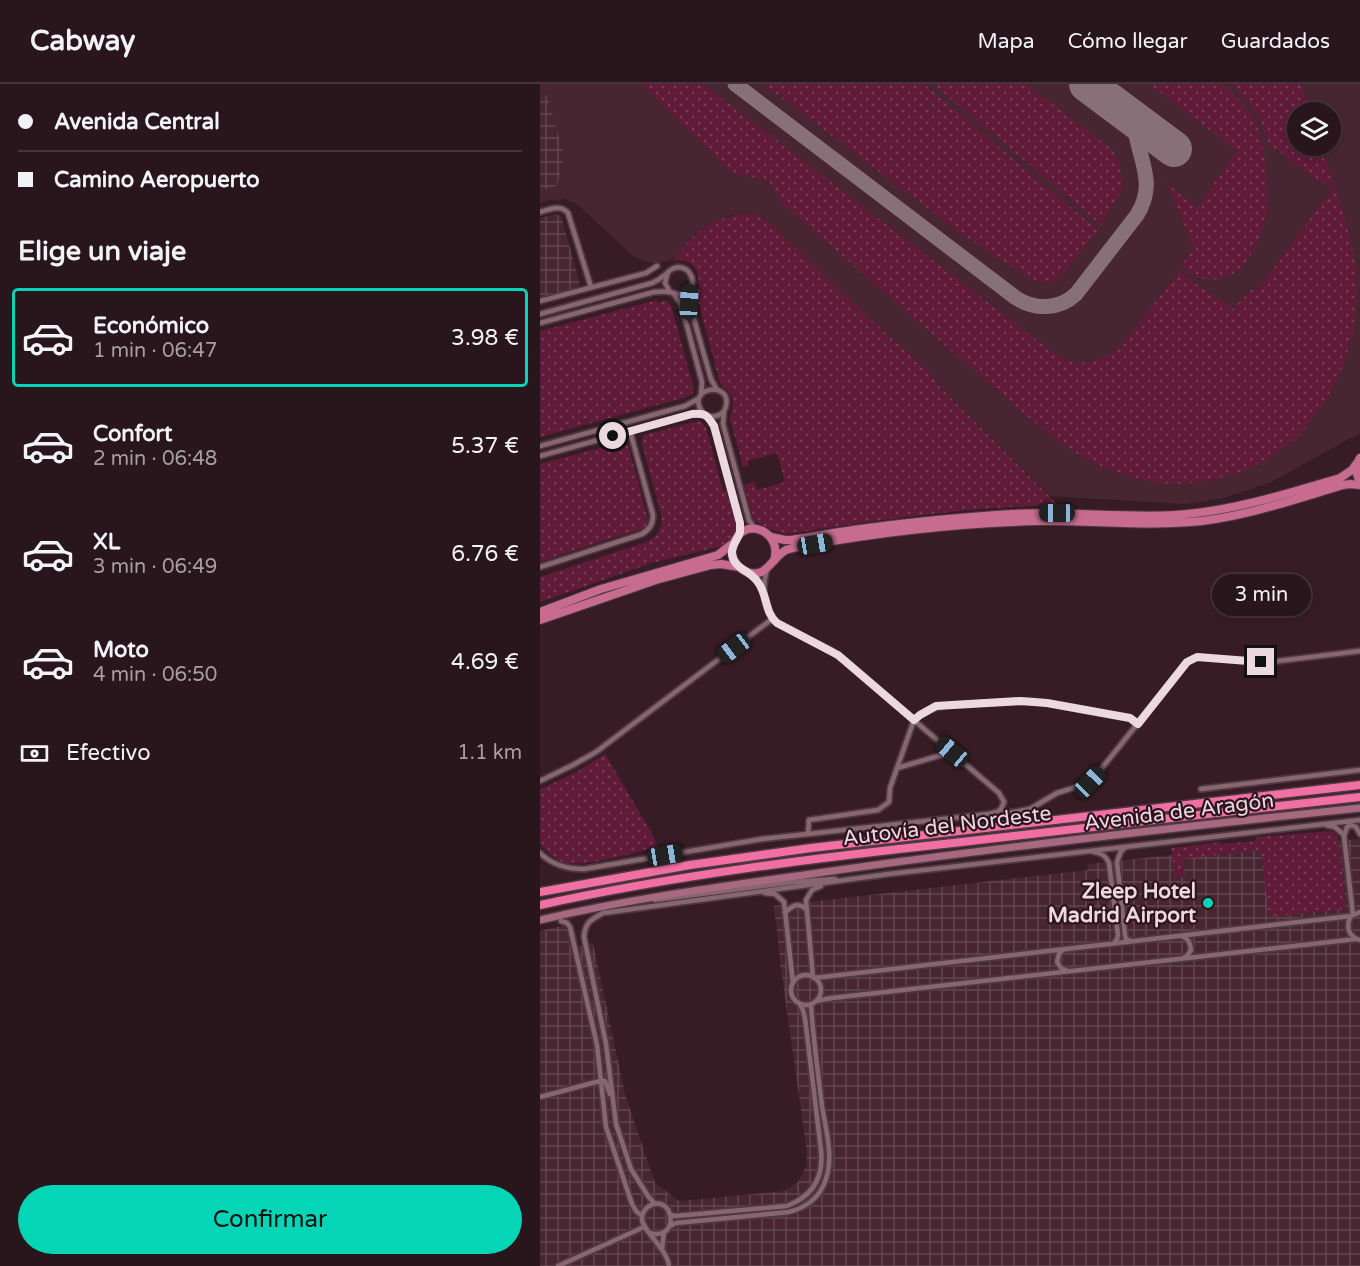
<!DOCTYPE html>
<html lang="es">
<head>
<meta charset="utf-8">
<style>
	body { margin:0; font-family:"Varela Round",sans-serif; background:#311e25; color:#f1f3f6; height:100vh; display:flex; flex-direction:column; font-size:22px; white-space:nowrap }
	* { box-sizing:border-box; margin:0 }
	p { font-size:20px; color:#a59fa3 }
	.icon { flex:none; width:33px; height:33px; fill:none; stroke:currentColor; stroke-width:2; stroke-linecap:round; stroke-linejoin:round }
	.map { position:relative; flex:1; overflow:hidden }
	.details { display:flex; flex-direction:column; background:#29151c; width:540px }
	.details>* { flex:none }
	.guide { display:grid; align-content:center; height:132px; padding:0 18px; background:#29151c }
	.controls { position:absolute; left:747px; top:18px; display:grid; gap:12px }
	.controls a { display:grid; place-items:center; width:54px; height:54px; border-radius:50%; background:#29151c; box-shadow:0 3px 9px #0003,0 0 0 2px #45343b; font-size:30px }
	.end { position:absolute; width:27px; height:27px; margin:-14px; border:8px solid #ecd9df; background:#111; box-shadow:0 0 0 3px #111 }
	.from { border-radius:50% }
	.bubble { position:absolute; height:42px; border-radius:21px; background:#29151c; box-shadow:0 3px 9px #0003,0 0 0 2px #45343b; font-size:20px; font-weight:600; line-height:42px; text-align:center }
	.car { position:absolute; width:18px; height:36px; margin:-18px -9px; border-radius:8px; box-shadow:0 0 4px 2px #0007; background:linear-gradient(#222 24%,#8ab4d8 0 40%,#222 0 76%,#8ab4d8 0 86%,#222 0) }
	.guide b { display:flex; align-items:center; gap:21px; height:57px; font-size:22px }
	.guide b+b { border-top:2px solid #45343b }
	.guide i { width:15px; height:15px; background:#f1f3f6 }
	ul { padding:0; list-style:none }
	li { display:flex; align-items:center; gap:18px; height:99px; margin:0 12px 9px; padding:0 6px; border:3px solid transparent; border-radius:6px }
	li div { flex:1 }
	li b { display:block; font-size:22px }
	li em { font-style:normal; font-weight:600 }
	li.active { border-color:#04d5b6 }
	li>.icon { width:54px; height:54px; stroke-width:1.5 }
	h2 { padding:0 18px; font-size:27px; line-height:72px }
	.pay { display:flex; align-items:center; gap:15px; height:66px; padding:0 18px; font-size:22px }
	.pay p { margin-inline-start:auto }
	.primary-button { display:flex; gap:12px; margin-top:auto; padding:12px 18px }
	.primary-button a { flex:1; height:69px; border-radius:36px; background:#04d5b6; color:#111; font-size:24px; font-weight:600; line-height:69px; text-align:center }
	header { display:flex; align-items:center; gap:36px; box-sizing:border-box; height:84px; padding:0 30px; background:#29151c; border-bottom:2px solid #45343b }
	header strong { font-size:28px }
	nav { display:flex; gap:33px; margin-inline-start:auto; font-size:21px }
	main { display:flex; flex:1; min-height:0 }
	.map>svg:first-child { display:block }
	.built { fill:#472632; fill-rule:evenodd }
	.industrial { fill:url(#industrial-grid) }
	.green { fill:url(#green-dots) }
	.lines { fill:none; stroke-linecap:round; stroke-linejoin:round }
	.taxiway { stroke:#887078; stroke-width:15 }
	.runway { stroke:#887078; stroke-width:36 }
	.street-casing { stroke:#4f3941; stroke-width:8 }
	.secondary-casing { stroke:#4f3941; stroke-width:10 }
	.primary-casing { stroke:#4f3941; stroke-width:10 }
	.highway-casing { stroke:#4f3941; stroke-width:11 }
	.street { stroke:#876671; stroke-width:4.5 }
	.secondary { stroke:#a76980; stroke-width:7 }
	.primary { stroke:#c76c8f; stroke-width:8 }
	.highway { stroke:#f170a3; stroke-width:8 }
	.route { stroke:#ecd9df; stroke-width:8 }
	.poi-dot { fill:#04d5b6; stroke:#2d131d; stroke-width:2 }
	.labels { text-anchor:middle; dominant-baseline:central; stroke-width:4.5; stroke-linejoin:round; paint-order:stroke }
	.street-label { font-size:21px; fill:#ecd9df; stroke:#2d131d }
	.poi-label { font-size:21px; font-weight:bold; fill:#ecd9df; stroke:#2d131d; text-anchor:end }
</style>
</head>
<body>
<header>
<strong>Cabway</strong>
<nav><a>Mapa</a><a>Cómo llegar</a><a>Guardados</a></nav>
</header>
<main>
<section class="details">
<div class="guide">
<b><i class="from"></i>Avenida Central</b>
<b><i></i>Camino Aeropuerto</b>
</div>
<h2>Elige un viaje</h2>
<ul>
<li class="active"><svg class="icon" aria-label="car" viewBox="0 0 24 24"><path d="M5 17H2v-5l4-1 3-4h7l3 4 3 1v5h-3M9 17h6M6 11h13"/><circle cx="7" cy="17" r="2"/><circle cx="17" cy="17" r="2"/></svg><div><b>Económico</b><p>1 min · 06:47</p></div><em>3.98 €</em></li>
<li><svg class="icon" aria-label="car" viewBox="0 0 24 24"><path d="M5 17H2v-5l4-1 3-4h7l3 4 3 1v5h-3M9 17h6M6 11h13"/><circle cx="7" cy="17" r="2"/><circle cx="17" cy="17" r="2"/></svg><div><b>Confort</b><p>2 min · 06:48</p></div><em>5.37 €</em></li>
<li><svg class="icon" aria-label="car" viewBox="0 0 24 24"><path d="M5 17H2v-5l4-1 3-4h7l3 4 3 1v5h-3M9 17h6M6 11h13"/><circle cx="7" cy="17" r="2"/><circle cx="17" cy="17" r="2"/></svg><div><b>XL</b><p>3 min · 06:49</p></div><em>6.76 €</em></li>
<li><svg class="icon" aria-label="car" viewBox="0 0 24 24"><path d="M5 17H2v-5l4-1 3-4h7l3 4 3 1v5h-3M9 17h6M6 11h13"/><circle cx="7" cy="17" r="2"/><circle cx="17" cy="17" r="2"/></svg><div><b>Moto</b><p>4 min · 06:50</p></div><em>4.69 €</em></li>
</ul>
<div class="pay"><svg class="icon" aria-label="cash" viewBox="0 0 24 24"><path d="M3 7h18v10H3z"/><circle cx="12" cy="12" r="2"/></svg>Efectivo<p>1.1 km</p></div>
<div class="primary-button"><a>Confirmar</a></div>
</section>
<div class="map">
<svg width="820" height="1182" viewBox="0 0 820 1182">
	<defs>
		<pattern id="industrial-grid" width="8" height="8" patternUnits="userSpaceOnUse" patternTransform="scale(1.5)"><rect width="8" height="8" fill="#472632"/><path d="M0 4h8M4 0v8" fill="none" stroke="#62454f"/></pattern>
		<pattern id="green-dots" width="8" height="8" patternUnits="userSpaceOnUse" patternTransform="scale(1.5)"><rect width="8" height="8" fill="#601b39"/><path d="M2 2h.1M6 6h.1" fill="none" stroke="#773c55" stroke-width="1.8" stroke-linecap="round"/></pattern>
	</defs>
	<rect width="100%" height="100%" fill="#371c26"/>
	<path class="built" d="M0,0H820V349L731,398L683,414L647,420L510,412L400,303L388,287L325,230L223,133L191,131L180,135L162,144L150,155L135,173L127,177L115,179L103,177L92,171L37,120L24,115L11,116L0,119ZM758,28H790V62H758Z"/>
	<path class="industrial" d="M7,11L24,71L17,102L0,107V12Z
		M16,130L21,132L22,135L40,200L35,204L0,213V134Z
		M820,755V1182H0V847L26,841L31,864L53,859L85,1010L115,1099L139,1117L245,1107L259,1097L267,1080L266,1061L241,885L234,822L548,786L547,780L632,771Z"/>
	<path class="green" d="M101,0H163L518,272C543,284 558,279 580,263L639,188L693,225L712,205H718L782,119L787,116L793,107L790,103L785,99L776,96L735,64L729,63C721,30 714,23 691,0H761L770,28H758V62H781C794,103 811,145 817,189C820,246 803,299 768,341C733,383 673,404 619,399C600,397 573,387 556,380C518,363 482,327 450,300C379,240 310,178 240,117L233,103L229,98L223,95L200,91L190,87Z
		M223,0H384L558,146L524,189L517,195L506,199L491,195L423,151Z
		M393,0H486L573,66L579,79L583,104L561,141Z
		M609,0H683C696,13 711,25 717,42C724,60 729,100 728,119C725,146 710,191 679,195C671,196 663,196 656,193C651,190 646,186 641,182L654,164L627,99L657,124L697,67Z
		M205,130C217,130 223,133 232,141L325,230L388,287L400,303L518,421C427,423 338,436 249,450C238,450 223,442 214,436L204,401L214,398L217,406L245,398L237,369L208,377L209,382L203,383L190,335L193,319L191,310L180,299L156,210C164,191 154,172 132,177C155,149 167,134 205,130Z
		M117,216L118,219L122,218V216L126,217L131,221L154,305L153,309L147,313L0,353V247Z
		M158,337L162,339L166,344L183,407L186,406C188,415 198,439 195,446C193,452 186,459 182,462L112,479L0,518V493L106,458C117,453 121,446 122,434L102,360V355L104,351Z
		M82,357L88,361L107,431L108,440L104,444L99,446L57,459L0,478V380L75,360L76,362L80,361V358Z
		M65,670L110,746L118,762C100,768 43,783 26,779C15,776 8,768 0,760V705L37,688Z
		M792,747L798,752L806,822L804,825L729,833L721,766L643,775L645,793L635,794L631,764L680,758L682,760L715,757L717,753Z"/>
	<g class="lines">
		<path class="taxiway" d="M195,0L476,214C495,226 519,226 536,210L597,131C612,107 606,89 599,64C597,55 595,45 591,37C587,31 580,26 575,21"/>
		<path class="runway" d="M547,0L634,65"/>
		<g class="street-casing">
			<path id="street" d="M0,128C10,125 21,120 28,129L51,203
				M150,206L149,218L171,295L177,306
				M134,210L141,220L162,298L161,311
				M0,217L106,189L117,182
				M0,230L112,199L118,196L126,190
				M0,239L114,208C119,208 125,207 129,208C135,209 138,212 144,210C163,202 147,172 128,188L125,199L130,208
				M184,327L183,340L209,436L215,445
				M168,332L174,342L200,439L199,450
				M0,362L145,322L158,315
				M0,372L152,330C161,329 170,334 176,332C181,331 185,327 186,322C192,295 142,304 164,330
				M0,483L102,450C110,445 113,440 113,431L90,347
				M227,485C222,503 222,526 237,539L290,566L306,578L459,709L464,718L461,725
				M211,490L217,496L222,505
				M357,684L412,668
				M0,697L33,681L56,668L232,535
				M661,705L820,686
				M461,725L468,729L490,725L517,709L543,701L550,697L562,684L647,578L657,573L730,578L820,567
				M786,741L795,743L804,751
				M268,749L269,736L338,726L349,718L350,704L374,636C384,626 395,623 409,621L490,617L507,619L589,634L598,640
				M585,764L581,767L577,778L585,851L586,855L591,857
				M554,768C562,769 566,772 569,779L578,851L577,855L574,859
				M0,769C12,781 26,785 44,785L222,755L449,730L457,728L461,725
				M225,809L235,810L244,818L253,899
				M115,816L253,798L295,795
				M820,828L811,832C805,843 809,853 820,856
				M245,829C252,821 259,818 267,826
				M813,831L804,752L807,743L811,741L816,743L820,750
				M21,837L27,839L30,843L57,961L66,1043L92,1120L96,1127L102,1132
				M642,852C649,855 650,859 651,866L647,872L643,874
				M523,866L519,870L517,878L521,884L526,886
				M251 906a15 15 0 1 1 30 0a15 15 0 1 1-30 0Z
				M273,893L266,816L272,806L281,802
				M274,894L811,832
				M276,917L292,914L816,855
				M60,997H65L70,1010
				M0,1013L60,997
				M115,1120L108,1112L91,1085L76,1040L66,960L44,853C45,838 51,836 63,829L349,790L820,736
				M131,1131L136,1132L247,1122C273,1112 284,1093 281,1066L265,934L263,926L259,919
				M130,1142L136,1139L249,1128C264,1124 278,1115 284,1100C295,1076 286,1047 282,1022C278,988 273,954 271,920
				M110,1149C142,1157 133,1108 109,1122C105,1125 102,1129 102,1134C101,1146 127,1164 129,1182
				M122,1165L124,1148
				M18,1182L104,1143"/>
		</g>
		<g class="secondary-casing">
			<path id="secondary" d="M0,836C92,814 185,802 278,789C458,763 639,743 820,724"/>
		</g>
		<g class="primary-casing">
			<path id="primary" d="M820,374C816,381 815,389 820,397
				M231,453L245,456H251C279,452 307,446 336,443C381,437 427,433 472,430C527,427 582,434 636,431C693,427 746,410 800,394L812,386L817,379
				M234,477C243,449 208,432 195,456C192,462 191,468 193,474C195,480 199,484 205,487C226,497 231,474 246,466C251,464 257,463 263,462C340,448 420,439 498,437C553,436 608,443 662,437C710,431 756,415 803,401L810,400L820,401
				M0,528L61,505L178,471L192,460
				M0,536L116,496L171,481L181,480L199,483"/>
		</g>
		<g class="highway-casing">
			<path id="highway" d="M0,808L150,781L271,764L820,701
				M0,821C136,791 275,774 413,759C549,743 684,728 820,713"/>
		</g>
		<use href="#street" class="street"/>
		<use href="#secondary" class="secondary"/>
		<use href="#primary" class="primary"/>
		<use href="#highway" class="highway"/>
	</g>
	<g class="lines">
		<path class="route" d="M73,352L152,330C166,329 167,331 174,342L200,439C200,442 200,445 200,448C198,456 191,461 192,470C194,485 209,486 217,497C228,510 224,528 237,539L298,571L374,636L380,631L396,622L480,617L507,619L590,634L598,640L647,578L657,573L721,578"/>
	</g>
	<circle class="poi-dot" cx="668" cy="819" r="6"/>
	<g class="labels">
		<g class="street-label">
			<text transform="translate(639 728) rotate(-7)">Avenida de Aragón</text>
			<text transform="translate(407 742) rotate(-7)">Autovía del Nordeste</text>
		</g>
		<g class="poi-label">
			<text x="656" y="807">Zleep Hotel<tspan x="656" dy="24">Madrid Airport</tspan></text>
		</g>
	</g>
</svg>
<div class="controls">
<a><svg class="icon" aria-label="layers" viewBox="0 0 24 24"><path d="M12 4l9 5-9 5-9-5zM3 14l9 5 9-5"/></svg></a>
</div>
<i class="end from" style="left:73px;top:352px"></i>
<i class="end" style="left:721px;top:578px"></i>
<div class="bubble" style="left:672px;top:490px;width:99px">3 min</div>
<i class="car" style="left:149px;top:218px;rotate:3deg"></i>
<i class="car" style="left:517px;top:429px;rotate:270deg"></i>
<i class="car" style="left:275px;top:460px;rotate:80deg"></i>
<i class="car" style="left:194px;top:564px;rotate:233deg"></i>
<i class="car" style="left:412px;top:668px;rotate:310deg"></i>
<i class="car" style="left:550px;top:698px;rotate:44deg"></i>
<i class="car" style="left:125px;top:771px;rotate:80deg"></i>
</div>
</main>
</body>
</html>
